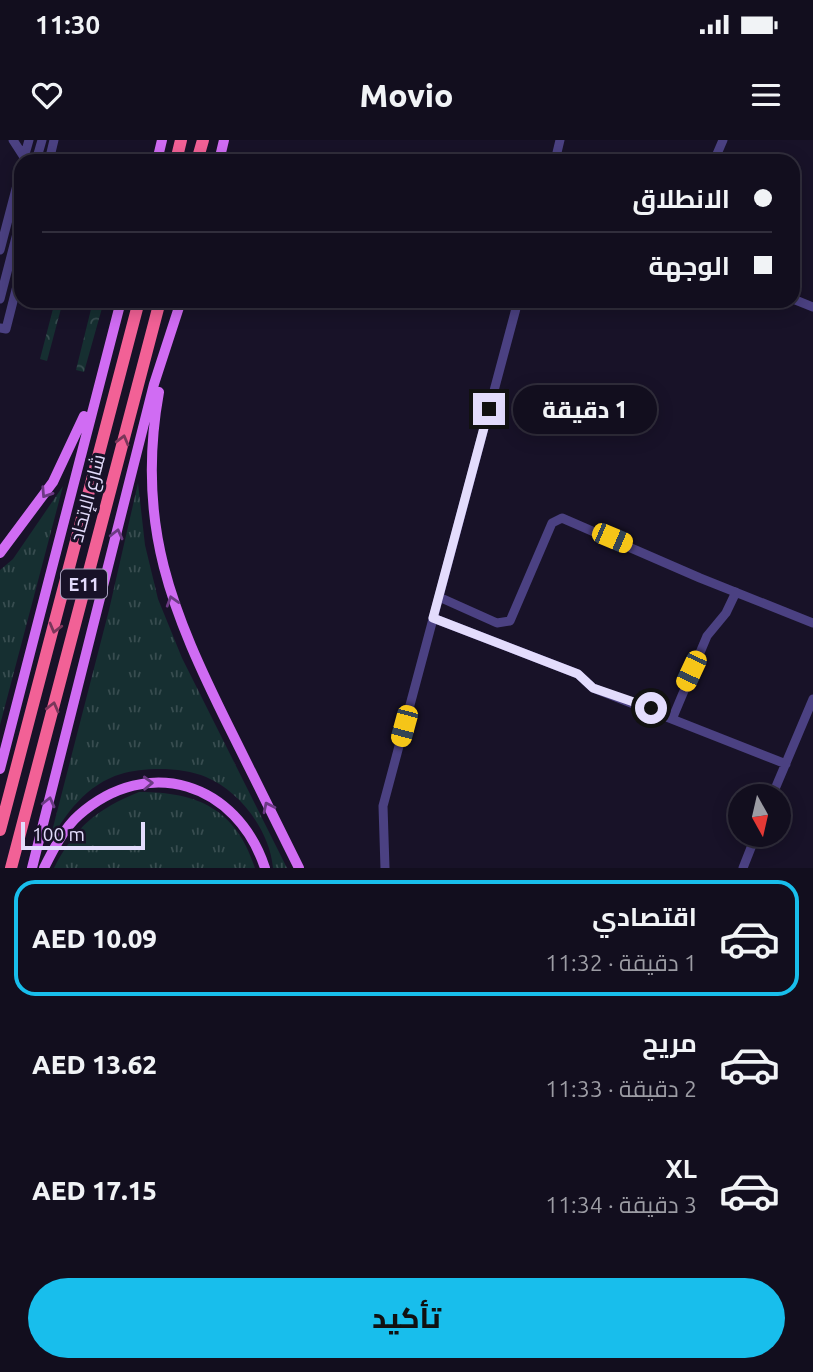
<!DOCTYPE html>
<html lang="ar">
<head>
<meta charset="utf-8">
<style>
	body { margin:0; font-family:Ubuntu,Cairo,sans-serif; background:#1b1727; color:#f1f3f6; direction:rtl; height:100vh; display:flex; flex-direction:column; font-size:26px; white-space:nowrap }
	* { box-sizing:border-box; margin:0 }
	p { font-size:23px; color:#9c9ca4 }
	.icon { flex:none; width:38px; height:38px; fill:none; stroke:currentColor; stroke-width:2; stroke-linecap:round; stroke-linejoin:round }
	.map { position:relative; height:728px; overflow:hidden; direction:ltr }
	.panel { display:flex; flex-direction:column; background:#120e1e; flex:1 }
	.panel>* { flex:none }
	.banner { position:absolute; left:14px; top:14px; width:786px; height:154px; border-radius:21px; box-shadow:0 4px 18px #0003,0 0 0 2px #312e3c; direction:rtl; display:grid; align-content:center; height:154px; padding:0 28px; background:#120e1e }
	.needle { width:46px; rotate:172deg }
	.controls { position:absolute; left:728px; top:644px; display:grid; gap:14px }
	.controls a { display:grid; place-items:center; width:63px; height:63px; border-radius:50%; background:#120e1e; box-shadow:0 4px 18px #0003,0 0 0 2px #312e3c; font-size:35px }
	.scale { position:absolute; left:21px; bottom:18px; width:124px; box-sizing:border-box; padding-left:7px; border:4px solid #e3dcfc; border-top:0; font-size:19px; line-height:24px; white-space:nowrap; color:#e3dcfc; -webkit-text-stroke:5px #181228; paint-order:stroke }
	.end { position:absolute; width:32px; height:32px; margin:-16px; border:9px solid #e3dcfc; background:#111; box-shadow:0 0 0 4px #111 }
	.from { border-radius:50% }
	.bubble { position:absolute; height:49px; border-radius:24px; background:#120e1e; box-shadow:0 4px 18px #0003,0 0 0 2px #312e3c; font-size:23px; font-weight:800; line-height:49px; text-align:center; direction:rtl }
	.car { position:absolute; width:21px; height:42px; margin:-21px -10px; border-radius:9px; box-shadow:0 0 5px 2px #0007; background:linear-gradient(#f5c518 24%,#345 0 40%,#f5c518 0 76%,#345 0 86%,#f5c518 0) }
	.banner b { display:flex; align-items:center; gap:24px; height:66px; font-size:26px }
	.banner b+b { border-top:2px solid #312e3c }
	.banner i { width:18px; height:18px; background:#f1f3f6 }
	ul { padding:12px 0 0; list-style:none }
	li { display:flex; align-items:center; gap:21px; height:116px; margin:0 14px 10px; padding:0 14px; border:4px solid transparent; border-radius:21px }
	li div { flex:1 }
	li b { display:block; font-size:26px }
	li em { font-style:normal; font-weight:800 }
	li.active { border-color:#18beec }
	li>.icon { width:63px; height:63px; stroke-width:1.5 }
	.action { display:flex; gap:14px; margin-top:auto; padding:14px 28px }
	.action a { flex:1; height:80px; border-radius:42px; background:#18beec; color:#111; font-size:28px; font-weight:800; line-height:80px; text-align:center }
	.status { display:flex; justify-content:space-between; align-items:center; height:49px; padding:0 35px; background:#120e1e; direction:ltr }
	.status svg { height:19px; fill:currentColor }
	header { display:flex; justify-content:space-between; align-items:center; height:91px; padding:0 28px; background:#120e1e; font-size:32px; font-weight:800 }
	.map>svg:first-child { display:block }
	.grass { fill:url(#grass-tufts) }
	.park { fill:url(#park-crowns) }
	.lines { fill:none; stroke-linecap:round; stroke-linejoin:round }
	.minor { stroke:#4b4182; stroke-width:9 }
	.major { stroke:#d06cf3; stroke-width:10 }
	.highway { stroke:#f26196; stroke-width:12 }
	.oneway { stroke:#7a365a }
	.oneway2 { stroke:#6b3a83 }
	.route { stroke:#e3dcfc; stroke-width:9 }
	.labels { text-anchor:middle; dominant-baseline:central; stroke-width:6; stroke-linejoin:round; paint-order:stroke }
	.shield { fill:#181228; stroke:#a69fbc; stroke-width:2 }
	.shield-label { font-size:18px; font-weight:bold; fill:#e3dcfc }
	.street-label { font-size:19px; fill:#e3dcfc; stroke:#181228 }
</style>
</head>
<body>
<div class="status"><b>11:30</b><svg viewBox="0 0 49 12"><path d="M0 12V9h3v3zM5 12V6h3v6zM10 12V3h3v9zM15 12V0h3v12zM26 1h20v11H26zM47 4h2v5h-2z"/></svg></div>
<header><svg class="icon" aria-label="menu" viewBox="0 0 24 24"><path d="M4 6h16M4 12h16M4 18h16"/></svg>Movio<svg class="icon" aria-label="heart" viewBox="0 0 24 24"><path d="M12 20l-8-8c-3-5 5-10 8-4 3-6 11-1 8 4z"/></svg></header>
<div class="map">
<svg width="813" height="728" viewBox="0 0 813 728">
	<defs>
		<pattern id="grass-tufts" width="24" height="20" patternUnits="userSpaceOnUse" patternTransform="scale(1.75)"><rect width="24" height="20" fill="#162f31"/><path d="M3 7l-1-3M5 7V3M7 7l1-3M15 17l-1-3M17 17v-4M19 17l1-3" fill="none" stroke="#384d50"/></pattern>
		<pattern id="park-crowns" width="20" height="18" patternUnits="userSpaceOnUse" patternTransform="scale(1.75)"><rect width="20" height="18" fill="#162f31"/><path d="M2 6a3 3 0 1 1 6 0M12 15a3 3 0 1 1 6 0" fill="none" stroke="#384d50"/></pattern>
	</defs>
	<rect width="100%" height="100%" fill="#181228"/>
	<path class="grass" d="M138,343L145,405L158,459L182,518L287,728H273C270,691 240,651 206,637C182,627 145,627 121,634C87,644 65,674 49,703L109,470Z
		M63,346L0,585V430L13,419Z
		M139,652C198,652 236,669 255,728H54C75,687 97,669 139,652Z"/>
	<path class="park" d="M55,161H63L47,221L40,219Z
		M93,161H104L84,232L76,230Z"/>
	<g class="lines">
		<path class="minor" d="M13,0L24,17
			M23,21L29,0
			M36,21L42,0
			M49,21L54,0
			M555,21L560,0
			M714,21L723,0
			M0,110L21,30
			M0,159L21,78
			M793,159L813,167
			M0,188L6,189L21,130
			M439,457L497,483L510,481L552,383L562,378L700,438L813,483
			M433,478L578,534L593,548L786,624
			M673,577L707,496L726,473L736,452
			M772,656L813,559
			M385,728L383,666L518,161
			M743,728L756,695"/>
		<path class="major" d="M157,21L162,0
			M219,21L224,0
			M159,252C135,385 172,472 230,589C253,635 276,682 299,728
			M0,413L53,342L84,276
			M0,629L121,161
			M32,728L154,244L181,161
			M44,728C53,710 64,688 79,675C148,614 237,643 265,728"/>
		<path class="highway" d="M176,21L181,0
			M197,21L203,0
			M0,690L139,161
			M11,728L160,161"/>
	</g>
	<defs><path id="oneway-chevron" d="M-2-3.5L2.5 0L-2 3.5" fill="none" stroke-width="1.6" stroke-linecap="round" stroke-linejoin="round" transform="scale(1.75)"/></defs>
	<g class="oneway">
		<use href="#oneway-chevron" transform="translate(123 300) rotate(-75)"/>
		<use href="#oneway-chevron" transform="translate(55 488) rotate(105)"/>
		<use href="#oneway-chevron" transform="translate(53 567) rotate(-76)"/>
	</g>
	<g class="oneway2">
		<use href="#oneway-chevron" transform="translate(46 353) rotate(123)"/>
		<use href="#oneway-chevron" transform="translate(117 394) rotate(-76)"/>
		<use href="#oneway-chevron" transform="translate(172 461) rotate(-107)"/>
		<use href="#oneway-chevron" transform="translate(148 643) rotate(-2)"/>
		<use href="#oneway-chevron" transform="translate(49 662) rotate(-76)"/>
		<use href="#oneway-chevron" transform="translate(268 667) rotate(-116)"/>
	</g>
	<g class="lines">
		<path class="route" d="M489,269L433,478L578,534L593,548L651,568"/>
	</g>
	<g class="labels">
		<rect class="shield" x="61" y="429.5" width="46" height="29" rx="5"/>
		<g class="shield-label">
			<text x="84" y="444">E11</text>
		</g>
		<g class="street-label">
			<text transform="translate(87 358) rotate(-75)">شارع الإتحاد</text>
		</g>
	</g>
</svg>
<div class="controls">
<a><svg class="needle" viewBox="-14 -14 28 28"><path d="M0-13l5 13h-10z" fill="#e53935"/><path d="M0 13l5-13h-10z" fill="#9c9ca4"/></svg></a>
</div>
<div class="scale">100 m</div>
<i class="end from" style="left:651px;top:568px"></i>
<i class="end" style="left:489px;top:269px"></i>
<div class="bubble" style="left:513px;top:245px;width:144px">1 دقيقة</div>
<i class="car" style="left:612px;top:398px;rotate:113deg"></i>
<i class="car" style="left:691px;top:531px;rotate:205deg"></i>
<i class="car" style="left:404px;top:586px;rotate:195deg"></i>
<div class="banner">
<b><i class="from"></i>الانطلاق</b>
<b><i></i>الوجهة</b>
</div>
</div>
<section class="panel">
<ul>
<li class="active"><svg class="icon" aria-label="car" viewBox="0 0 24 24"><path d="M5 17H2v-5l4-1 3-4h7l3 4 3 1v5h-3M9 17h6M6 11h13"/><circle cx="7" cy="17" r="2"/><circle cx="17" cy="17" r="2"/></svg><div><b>اقتصادي</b><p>1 دقيقة · 11:32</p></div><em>AED 10.09</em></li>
<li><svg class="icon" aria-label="car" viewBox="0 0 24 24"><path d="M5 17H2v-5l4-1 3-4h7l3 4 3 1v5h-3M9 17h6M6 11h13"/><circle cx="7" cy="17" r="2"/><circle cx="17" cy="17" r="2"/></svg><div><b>مريح</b><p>2 دقيقة · 11:33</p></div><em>AED 13.62</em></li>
<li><svg class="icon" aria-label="car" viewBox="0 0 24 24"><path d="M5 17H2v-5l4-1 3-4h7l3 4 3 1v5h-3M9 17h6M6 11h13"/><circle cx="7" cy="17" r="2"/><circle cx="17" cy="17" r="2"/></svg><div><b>XL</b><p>3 دقيقة · 11:34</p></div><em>AED 17.15</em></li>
</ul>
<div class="action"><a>تأكيد</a></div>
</section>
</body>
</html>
